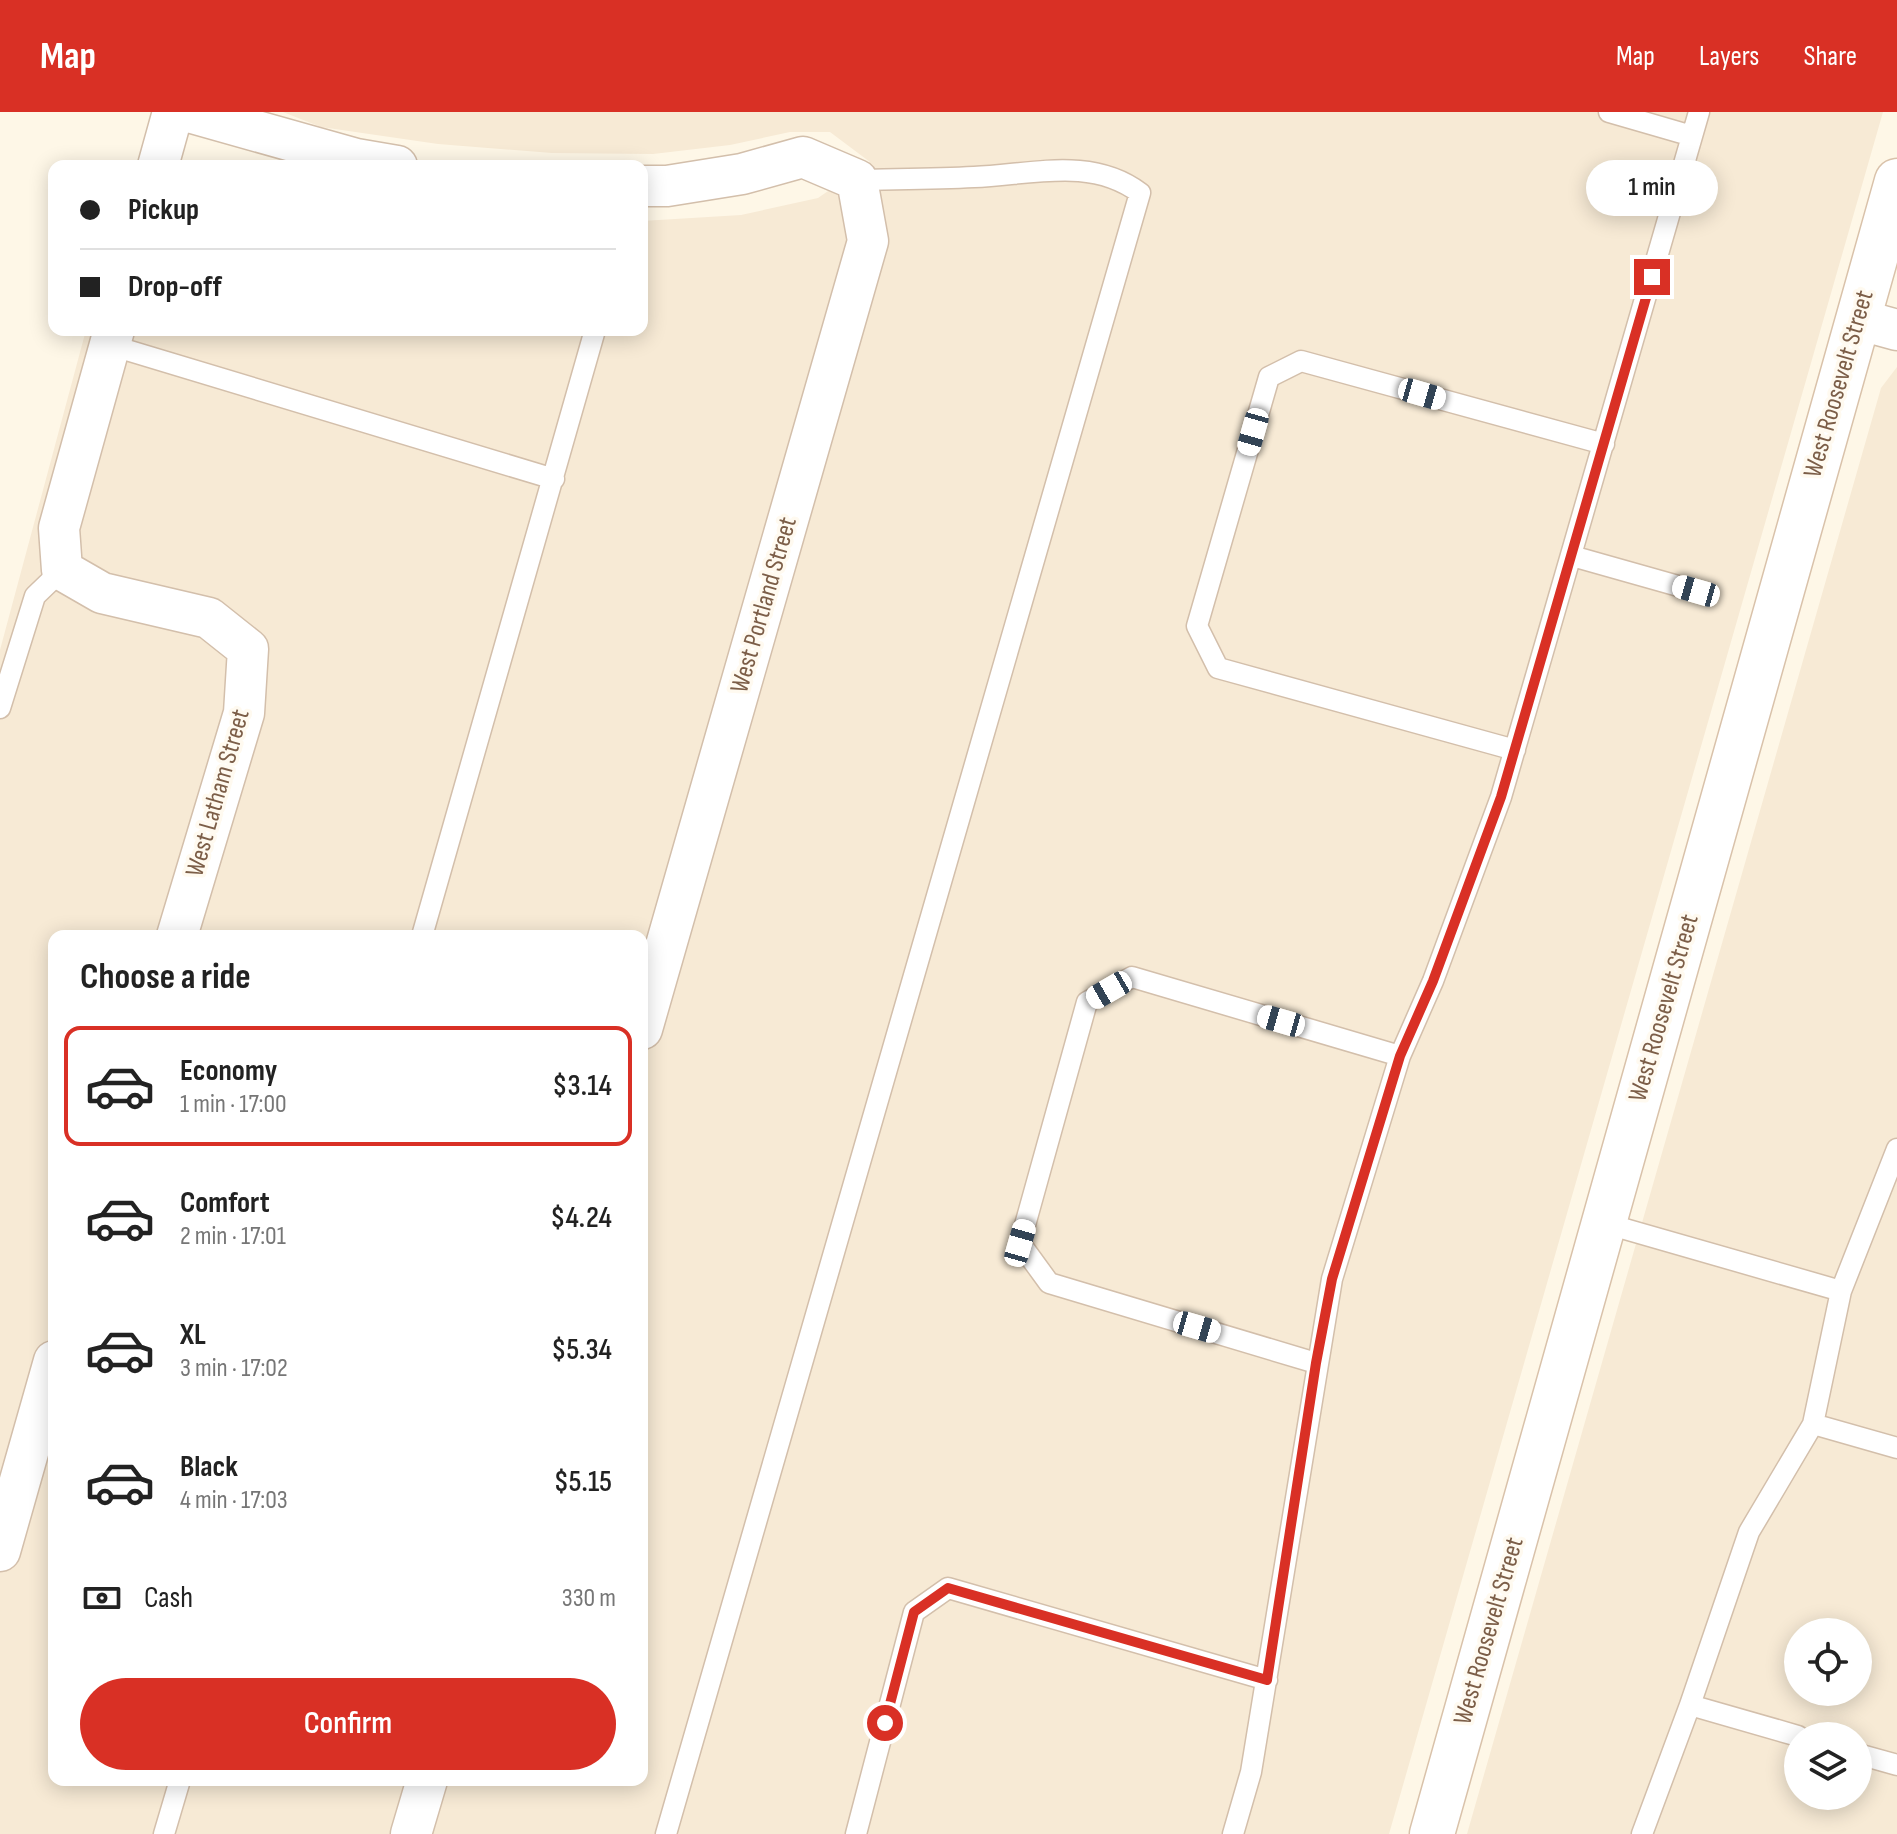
<!DOCTYPE html>
<html lang="en">
<head>
<meta charset="utf-8">
<style>
	body { margin:0; font-family:"Sofia Sans Condensed",sans-serif; background:#f6f6f6; color:#222; height:100vh; display:flex; flex-direction:column; font-size:30px; white-space:nowrap }
	* { box-sizing:border-box; margin:0 }
	p { font-size:26px; color:#767676 }
	.icon { flex:none; width:44px; height:44px; fill:none; stroke:currentColor; stroke-width:2; stroke-linecap:round; stroke-linejoin:round }
	.map { position:relative; flex:1; overflow:hidden }
	.panel { position:absolute; left:48px; top:818px; width:600px; height:856px; display:flex; flex-direction:column; background:#fff; border-radius:16px; box-shadow:0 4px 20px #0003 }
	.panel>* { flex:none }
	.top-card { position:absolute; left:48px; top:48px; width:600px; height:176px; border-radius:16px; box-shadow:0 4px 20px #0003; display:grid; align-content:center; height:176px; padding:0 32px; background:#fff }
	.fabs { position:absolute; left:1784px; top:1506px; display:grid; gap:16px }
	.fabs a { display:grid; place-items:center; width:88px; height:88px; border-radius:50%; background:#fff; box-shadow:0 4px 20px #0003; font-size:40px }
	.end { position:absolute; width:36px; height:36px; margin:-18px; border:10px solid #d93025; background:#fff; box-shadow:0 0 0 4px #fff }
	.from { border-radius:50% }
	.bubble { position:absolute; height:56px; border-radius:28px; background:#fff; box-shadow:0 4px 20px #0003; font-size:26px; font-weight:600; line-height:56px; text-align:center }
	.car { position:absolute; width:24px; height:48px; margin:-24px -12px; border-radius:10px; box-shadow:0 0 6px 2px #0007; background:linear-gradient(#fff 24%,#345 0 40%,#fff 0 76%,#345 0 86%,#fff 0) }
	.top-card b { display:flex; align-items:center; gap:28px; height:76px; font-size:30px }
	.top-card b+b { border-top:2px solid #e0e0e0 }
	.top-card i { width:20px; height:20px; background:#222 }
	ul { padding:0; list-style:none }
	li { display:flex; align-items:center; gap:24px; height:120px; margin:0 16px 12px; padding:0 16px; border:4px solid transparent; border-radius:16px }
	li div { flex:1 }
	li b { display:block; font-size:30px }
	li em { font-style:normal; font-weight:600 }
	li.active { border-color:#d93025 }
	li>.icon { width:72px; height:72px; stroke-width:1.5 }
	h2 { padding:0 32px; font-size:36px; line-height:96px }
	.pay { display:flex; align-items:center; gap:20px; height:88px; padding:0 32px; font-size:30px }
	.pay p { margin-inline-start:auto }
	.primary-button { display:flex; gap:16px; margin-top:auto; padding:16px 32px }
	.primary-button a { flex:1; height:92px; border-radius:48px; background:#d93025; color:#fff; font-size:32px; font-weight:600; line-height:92px; text-align:center }
	header { display:flex; align-items:center; gap:48px; box-sizing:border-box; height:112px; padding:0 40px; background:#d93025; color:#fff }
	header strong { font-size:38px }
	nav { display:flex; gap:44px; margin-inline-start:auto; font-size:28px }
	.map>svg:first-child { display:block }
	.residential { fill:#f7ead5; fill-rule:evenodd }
	.lines { fill:none; stroke-linecap:round; stroke-linejoin:round }
	.lane-casing { stroke:#d3bfab; stroke-width:23 }
	.street-casing { stroke:#d3bfab; stroke-width:43 }
	.secondary-casing { stroke:#d9c2aa; stroke-width:47 }
	.lane { stroke:#fff; stroke-width:20 }
	.street { stroke:#fff; stroke-width:40 }
	.secondary { stroke:#fff; stroke-width:44 }
	.route { stroke:#d93025; stroke-width:10 }
	.labels { text-anchor:middle; dominant-baseline:central; stroke-width:7; stroke-linejoin:round; paint-order:stroke }
	.street-label { font-size:26px; fill:#7c5e48; stroke:#fffaf0 }
</style>
</head>
<body>
<header>
<strong>Map</strong>
<nav><a>Map</a><a>Layers</a><a>Share</a></nav>
</header>
<div class="map">
<svg width="1897" height="1722" viewBox="0 0 1897 1722">
	<rect width="100%" height="100%" fill="#fef7e7"/>
	<path class="residential" d="M283,0H1883L1389,1722H0V538L86,218H642V109L741,103L818,86L870,50L830,20H790L730,33L653,42L552,41L438,32L321,15ZM54,824H642V1668H54Z
		M1897,255V1722H1467L1881,276ZM1798,1520H1858V1580H1798ZM1798,1624H1858V1684H1798Z"/>
	<g class="lines">
		<g class="lane-casing">
			<path id="lane" d="M1609,0L1692,24
				M110,233L554,367
				M1572,444L1696,479
				M0,596L35,484L62,458
				M1515,638L1218,556L1197,514L1269,265L1301,249L1604,332
				M422,824L595,218
				M1604,1111L1841,1179
				M1316,1251L1049,1171L1020,1131L1087,890L1132,865L1400,944
				M1813,1312L1897,1336
				M1690,1593L1749,1420L1813,1312L1841,1179L1897,1037
				M1858,1642L1897,1653
				M164,1722L180,1668
				M666,1722L1140,81C1091,44 1030,63 974,65C935,67 896,67 857,68
				M856,1722L914,1500L948,1476L1267,1568
				M1233,1722L1251,1660L1332,1167L1400,944L1433,869L1501,685L1699,0
				M1642,1722L1690,1593L1798,1624"/>
		</g>
		<g class="street-casing">
			<path id="street" d="M189,0L356,47L397,54
				M158,54L173,0
				M642,74H667L742,62L803,45L857,68L868,129L642,917
				M1857,207L1897,218
				M114,218L59,416L62,458L102,481L209,506L248,537L244,601L177,824
				M0,1439L54,1249
				M411,1722L427,1668"/>
		</g>
		<g class="secondary-casing">
			<path id="secondary" d="M1432,1722L1897,69"/>
		</g>
		<use href="#lane" class="lane"/>
		<use href="#street" class="street"/>
		<use href="#secondary" class="secondary"/>
	</g>
	<g class="lines">
		<path class="route" d="M885,1611L914,1500L948,1476L1267,1568L1316,1251L1332,1167L1400,944L1433,869L1501,685L1652,165"/>
	</g>
	<g class="labels">
		<g class="street-label">
			<text transform="translate(1839 272) rotate(-74)">West Roosevelt Street</text>
			<text transform="translate(764 493) rotate(-74)">West Portland Street</text>
			<text transform="translate(218 681) rotate(-74)">West Latham Street</text>
			<text transform="translate(1664 896) rotate(-74)">West Roosevelt Street</text>
			<text transform="translate(1489 1519) rotate(-74)">West Roosevelt Street</text>
		</g>
	</g>
</svg>
<div class="fabs">
<a><svg class="icon" aria-label="locate" viewBox="0 0 24 24"><circle cx="12" cy="12" r="6"/><path d="M12 2v4M12 18v4M2 12h4M18 12h4"/></svg></a>
<a><svg class="icon" aria-label="layers" viewBox="0 0 24 24"><path d="M12 4l9 5-9 5-9-5zM3 14l9 5 9-5"/></svg></a>
</div>
<i class="end from" style="left:885px;top:1611px"></i>
<i class="end" style="left:1652px;top:165px"></i>
<div class="bubble" style="left:1586px;top:48px;width:132px">1 min</div>
<i class="car" style="left:1422px;top:282px;rotate:106deg"></i>
<i class="car" style="left:1253px;top:320px;rotate:196deg"></i>
<i class="car" style="left:1696px;top:479px;rotate:286deg"></i>
<i class="car" style="left:1109px;top:878px;rotate:240deg"></i>
<i class="car" style="left:1281px;top:909px;rotate:286deg"></i>
<i class="car" style="left:1020px;top:1131px;rotate:16deg"></i>
<i class="car" style="left:1197px;top:1215px;rotate:106deg"></i>
<div class="top-card">
<b><i class="from"></i>Pickup</b>
<b><i></i>Drop-off</b>
</div>
<section class="panel">
<h2>Choose a ride</h2>
<ul>
<li class="active"><svg class="icon" aria-label="car" viewBox="0 0 24 24"><path d="M5 17H2v-5l4-1 3-4h7l3 4 3 1v5h-3M9 17h6M6 11h13"/><circle cx="7" cy="17" r="2"/><circle cx="17" cy="17" r="2"/></svg><div><b>Economy</b><p>1 min · 17:00</p></div><em>$3.14</em></li>
<li><svg class="icon" aria-label="car" viewBox="0 0 24 24"><path d="M5 17H2v-5l4-1 3-4h7l3 4 3 1v5h-3M9 17h6M6 11h13"/><circle cx="7" cy="17" r="2"/><circle cx="17" cy="17" r="2"/></svg><div><b>Comfort</b><p>2 min · 17:01</p></div><em>$4.24</em></li>
<li><svg class="icon" aria-label="car" viewBox="0 0 24 24"><path d="M5 17H2v-5l4-1 3-4h7l3 4 3 1v5h-3M9 17h6M6 11h13"/><circle cx="7" cy="17" r="2"/><circle cx="17" cy="17" r="2"/></svg><div><b>XL</b><p>3 min · 17:02</p></div><em>$5.34</em></li>
<li><svg class="icon" aria-label="car" viewBox="0 0 24 24"><path d="M5 17H2v-5l4-1 3-4h7l3 4 3 1v5h-3M9 17h6M6 11h13"/><circle cx="7" cy="17" r="2"/><circle cx="17" cy="17" r="2"/></svg><div><b>Black</b><p>4 min · 17:03</p></div><em>$5.15</em></li>
</ul>
<div class="pay"><svg class="icon" aria-label="cash" viewBox="0 0 24 24"><path d="M3 7h18v10H3z"/><circle cx="12" cy="12" r="2"/></svg>Cash<p>330 m</p></div>
<div class="primary-button"><a>Confirm</a></div>
</section>
</div>
</body>
</html>
